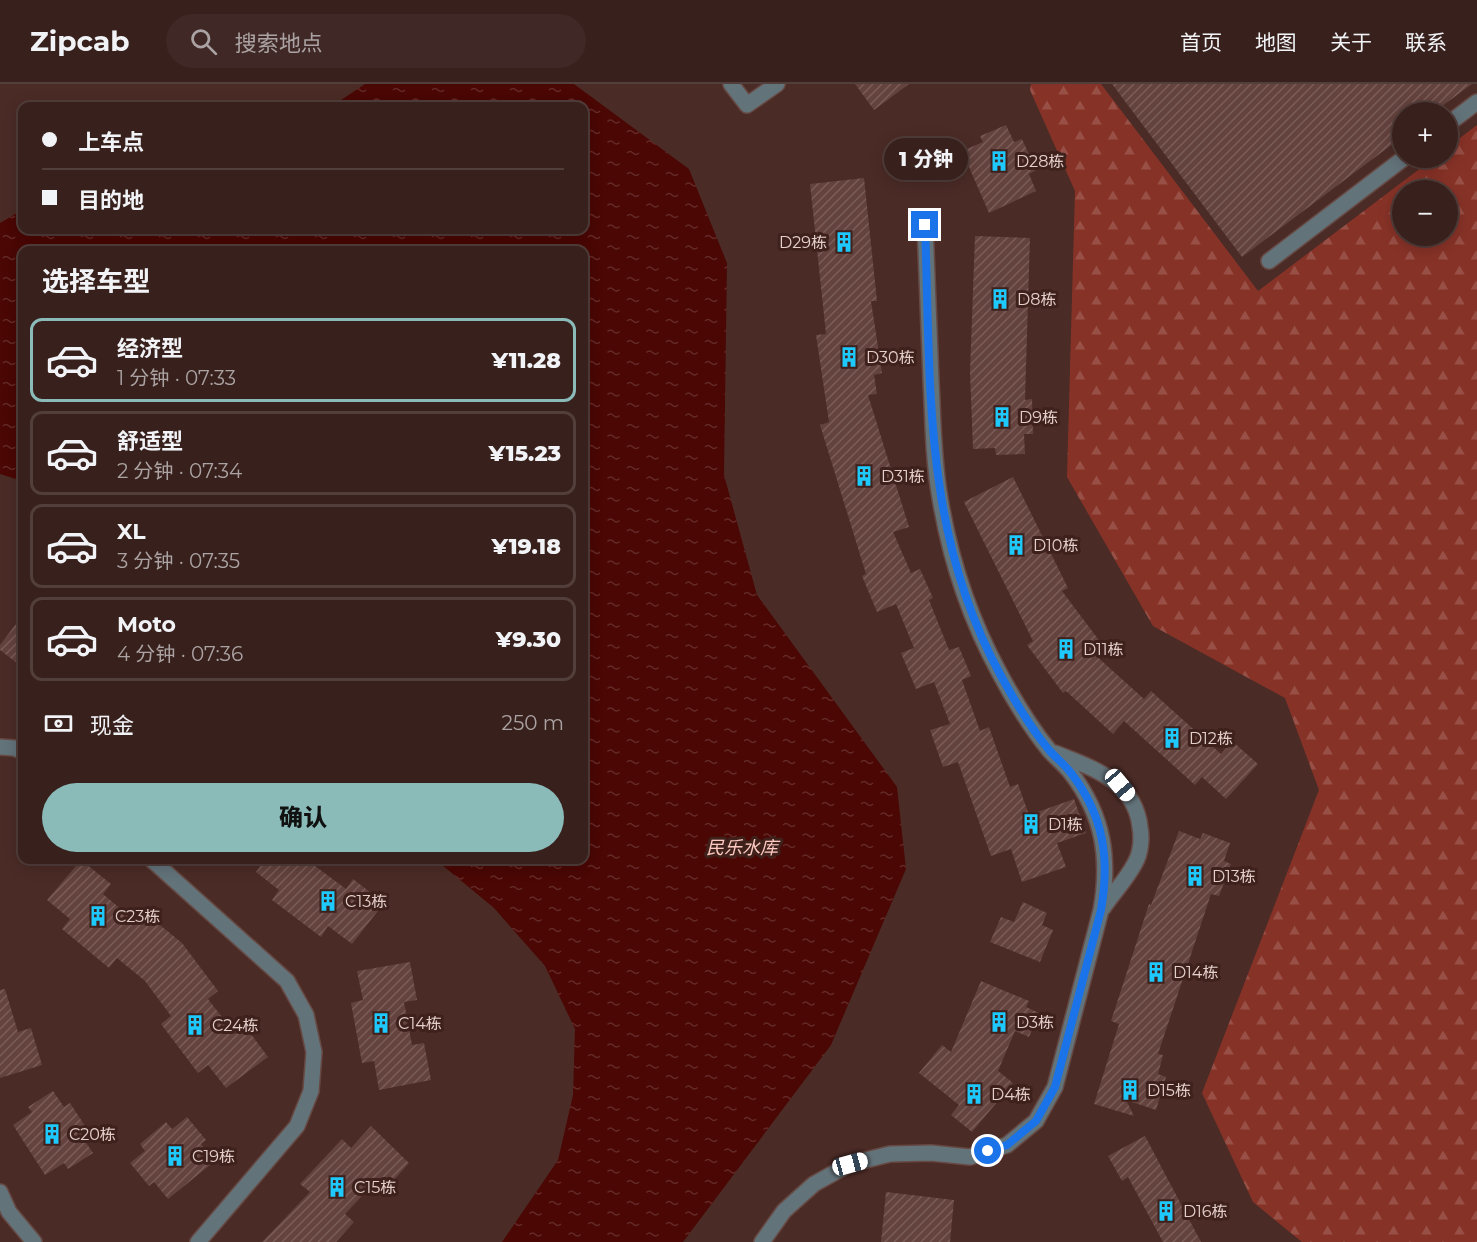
<!DOCTYPE html>
<html lang="zh">
<head>
<meta charset="utf-8">
<style>
	body { margin:0; font-family:Montserrat,"Noto Sans SC",sans-serif; background:#3f2825; color:#f1f3f6; height:100vh; display:flex; flex-direction:column; font-size:22px; white-space:nowrap }
	* { box-sizing:border-box; margin:0 }
	p { font-size:20px; color:#aba3a3 }
	.icon { flex:none; width:33px; height:33px; fill:none; stroke:currentColor; stroke-width:2; stroke-linecap:round; stroke-linejoin:round }
	.map { position:relative; flex:1; overflow:hidden }
	.sheet { position:absolute; left:18px; top:162px; width:570px; height:618px; display:flex; flex-direction:column; background:#38201c; border-radius:12px; box-shadow:0 3px 15px #0003,0 0 0 2px #523e3b }
	.sheet>* { flex:none }
	.banner { position:absolute; left:18px; top:18px; width:570px; height:132px; border-radius:12px; box-shadow:0 3px 15px #0003,0 0 0 2px #523e3b; display:grid; align-content:center; height:132px; padding:0 24px; background:#38201c }
	.tools { position:absolute; left:1392px; top:18px; display:grid; gap:12px }
	.tools a { display:grid; place-items:center; width:66px; height:66px; border-radius:50%; background:#38201c; box-shadow:0 3px 15px #0003,0 0 0 2px #523e3b; font-size:30px }
	.end { position:absolute; width:27px; height:27px; margin:-14px; border:8px solid #1a73e8; background:#fff; box-shadow:0 0 0 3px #fff }
	.from { border-radius:50% }
	.bubble { position:absolute; height:42px; border-radius:21px; background:#38201c; box-shadow:0 3px 15px #0003,0 0 0 2px #523e3b; font-size:20px; font-weight:800; line-height:42px; text-align:center }
	.car { position:absolute; width:18px; height:36px; margin:-18px -9px; border-radius:8px; box-shadow:0 0 4px 2px #0007; background:linear-gradient(#fff 24%,#345 0 40%,#fff 0 76%,#345 0 86%,#fff 0) }
	.banner b { display:flex; align-items:center; gap:21px; height:57px; font-size:22px }
	.banner b+b { border-top:2px solid #523e3b }
	.banner i { width:15px; height:15px; background:#f1f3f6 }
	ul { padding:0; list-style:none }
	li { display:flex; align-items:center; gap:18px; height:84px; margin:0 12px 9px; padding:0 12px; border:3px solid #523e3b; border-radius:12px }
	li div { flex:1 }
	li b { display:block; font-size:22px }
	li em { font-style:normal; font-weight:800 }
	li.active { border-color:#8bbbb9 }
	li>.icon { width:54px; height:54px; stroke-width:1.5 }
	h2 { padding:0 24px; font-size:27px; line-height:72px }
	.pay { display:flex; align-items:center; gap:15px; height:66px; padding:0 24px; font-size:22px }
	.pay p { margin-inline-start:auto }
	.action { display:flex; gap:12px; margin-top:auto; padding:12px 24px }
	.action a { flex:1; height:69px; border-radius:36px; background:#8bbbb9; color:#111; font-size:24px; font-weight:800; line-height:69px; text-align:center }
	header { display:flex; align-items:center; gap:36px; box-sizing:border-box; height:84px; padding:0 30px; background:#38201c; border-bottom:2px solid #523e3b }
	header strong { font-size:28px }
	nav { display:flex; gap:33px; margin-inline-start:auto; font-size:21px }
	.search { width:420px; height:54px; background:#3f2825; display:flex; align-items:center; gap:15px; box-sizing:border-box; padding:0 21px; border-radius:33px; color:#aba3a3; font-size:22px }
	.map>svg:first-child { display:block }
	.forest { fill:url(#forest-firs); fill-rule:evenodd }
	.water { fill:url(#water-ripples) }
	.building { fill:url(#building-hatch) }
	.lines { fill:none; stroke-linecap:round; stroke-linejoin:round }
	.minor-casing { stroke:#674944; stroke-width:18 }
	.minor { stroke:#63737a; stroke-width:15 }
	.route { stroke:#1a73e8; stroke-width:8 }
	.labels { text-anchor:middle; dominant-baseline:central; stroke-width:6; stroke-linejoin:round; paint-order:stroke }
	.poi-label { font-size:16px; fill:#e4cfcb; stroke:#3f211c; text-anchor:start }
	.water-label { font-size:18px; font-style:italic; fill:#fdc9c0; stroke:#3f211c }
</style>
</head>
<body>
<header>
<strong>Zipcab</strong>
<div class="search"><svg class="icon" aria-label="search" viewBox="0 0 24 24"><circle cx="10" cy="10" r="6"/><path d="M15 15l6 6"/></svg>搜索地点</div>
<nav><a>首页</a><a>地图</a><a>关于</a><a>联系</a></nav>
</header>
<div class="map">
<svg width="1477" height="1158" viewBox="0 0 1477 1158">
	<defs>
		<pattern id="forest-firs" width="22" height="20" patternUnits="userSpaceOnUse" patternTransform="scale(1.5)"><rect width="22" height="20" fill="#873227"/><path d="M5 1l3.5 6h-7zM16 11l3.5 6h-7z" fill="#984f45"/></pattern>
		<pattern id="water-ripples" width="26" height="14" patternUnits="userSpaceOnUse" patternTransform="scale(1.5)"><rect width="26" height="14" fill="#4a0704"/><path d="M2 4q2-2 4 0t4 0M15 11q2-2 4 0t4 0" fill="none" stroke="#642a27"/></pattern>
		<pattern id="building-hatch" width="6" height="6" patternUnits="userSpaceOnUse" patternTransform="scale(1.5)"><rect width="6" height="6" fill="#64423d"/><path d="M-1 1l2-2M0 6l6-6M5 7l2-2" fill="none" stroke="#7a5c58"/></pattern>
	</defs>
	<rect width="100%" height="100%" fill="#4b2b26"/>
	<path class="forest" d="M1031,0H1101L1258,207L1434,74H1448V63L1477,41V1158H1302L1253,1118L1202,1009L1319,706L1285,614L1153,542L1067,393L1075,107L1030,6ZM1402,106H1448V152H1402Z"/>
	<path class="water" d="M365,0H574L689,85L727,179L724,391L757,511L897,703L906,785L831,961L683,1158H502L558,1076L573,1011L575,945L545,882L494,824L436,776H584V166H22V397L0,390V139L22,126V146H584V22H332Z"/>
	<path class="building" d="M855,0H909L874,26Z
		M1112,0H1472L1434,28H1402V53L1242,173Z
		M1006,41L1014,58L1022,55L1036,86L1029,90L1036,107L989,129L962,67L983,58L980,52Z
		M864,94L877,217H871L882,289L874,291L877,310L868,311L909,443L893,448L911,489L920,485L933,514L929,516L949,566L959,563L971,592L962,596L980,647L989,643L1010,703L1018,700L1029,731L1074,715L1086,749L1057,759L1066,783L1022,798L1011,765L991,772L958,678L943,683L930,646L950,640L934,598L916,605L901,569L914,564L896,520L877,528L862,492L866,490L820,341L829,338L816,251L826,250L810,100Z
		M975,152L1030,154L1025,316L1032,315L1033,350H1024L1025,370L996,371L995,364L973,365L970,288Z
		M1013,393L1068,504L1062,507L1104,563L1094,570L1144,615L1151,607L1221,670L1232,657L1258,680L1226,715L1202,693L1195,701L1124,637L1113,650L1066,607L1063,609L1027,561L1033,557L964,418Z
		M22,532V583L0,566V561Z
		M1179,747L1200,755L1203,749L1230,759L1224,777L1231,780L1219,812L1211,810L1158,970L1163,971L1158,990L1166,993L1156,1026L1126,1016L1134,1032L1094,1020L1119,940L1111,937L1149,820L1151,821Z
		M81,776L111,800L103,810L136,838L144,828L182,859L218,907L208,915L235,950L245,942L268,973L226,1004L208,981L198,989L161,940L171,932L145,897L117,874L109,884L62,845L70,835L47,816Z
		M265,776H307L346,805L353,795L384,819L352,860L328,842L321,853L272,816L279,806L256,788Z
		M1023,818L1047,829L1042,841L1053,846L1040,878L990,858L1001,833L1014,838Z
		M410,878L417,916L404,918L412,961L424,959L431,996L379,1006L374,977L362,979L351,919L363,916L357,887Z
		M981,897L1029,917L1026,923L1039,929L1029,953L1015,947L998,987L1013,999L972,1048L951,1031L959,1021L919,989L942,961L951,968Z
		M5,905L18,948L31,944L42,981L0,994V906Z
		M53,1007L64,1023L70,1019L89,1048L82,1053L93,1069L68,1085L64,1079L45,1091L13,1041L32,1028L28,1023Z
		M187,1033L206,1056L201,1060L215,1077L168,1115L154,1098L149,1102L130,1079L145,1067L140,1060L166,1038L172,1045Z
		M371,1042L409,1079L384,1107L375,1098L345,1130L354,1138L336,1158H262L310,1108L300,1100L342,1055L351,1064Z
		M1145,1052L1201,1158H1163L1128,1093L1122,1097L1108,1072Z
		M886,1108L954,1116L950,1158H881Z"/>
	<g class="lines">
		<g class="minor-casing">
			<path id="minor" d="M731,0L747,21L777,0
				M1448,40L1477,18
				M1269,177L1404,74
				M0,663L14,664L22,667
				M1055,669C1092,684 1135,697 1140,743C1142,754 1141,769 1135,779C1127,795 1113,809 1103,824
				M152,776L287,897L306,931L314,968L311,1007L297,1042L198,1158
				M0,1108L9,1128L34,1158
				M762,1158L784,1127L814,1100L850,1080L890,1070L931,1069L970,1073L1007,1061L1036,1037L1055,1003L1101,826C1110,775 1104,732 1071,689C1065,681 1056,674 1049,666C1030,643 1014,616 1000,590C970,535 950,475 940,414C933,375 933,335 931,296C929,244 927,193 925,141"/>
		</g>
		<use href="#minor" class="minor"/>
	</g>
	<g class="lines">
		<path class="route" d="M925,141C931,297 922,448 1000,590C1014,616 1030,643 1049,666C1056,674 1065,681 1071,689C1104,732 1110,775 1101,826L1055,1003L1036,1037L1007,1061L988,1067"/>
	</g>
	<defs>
		<g id="building-bare" transform="scale(1.62)"><path d="M-4-6H4V6H1V3H-1V6H-4ZM-2.5-4.3h1.7v1.8h-1.7ZM.8-4.3h1.7v1.8H.8ZM-2.5-1h1.7V.8h-1.7ZM.8-1h1.7V.8H.8Z" fill="#1ec9fd" stroke="#3f211c" stroke-width="2.5" paint-order="stroke"/></g>
	</defs>
	<g fill-rule="evenodd">
		<use href="#building-bare" x="999" y="77"/>
		<use href="#building-bare" x="844" y="158"/>
		<use href="#building-bare" x="1000" y="215"/>
		<use href="#building-bare" x="849" y="273"/>
		<use href="#building-bare" x="1002" y="333"/>
		<use href="#building-bare" x="864" y="392"/>
		<use href="#building-bare" x="1016" y="461"/>
		<use href="#building-bare" x="1066" y="565"/>
		<use href="#building-bare" x="1172" y="654"/>
		<use href="#building-bare" x="1031" y="740"/>
		<use href="#building-bare" x="1195" y="792"/>
		<use href="#building-bare" x="328" y="817"/>
		<use href="#building-bare" x="98" y="832"/>
		<use href="#building-bare" x="1156" y="888"/>
		<use href="#building-bare" x="999" y="938"/>
		<use href="#building-bare" x="381" y="939"/>
		<use href="#building-bare" x="195" y="941"/>
		<use href="#building-bare" x="1130" y="1006"/>
		<use href="#building-bare" x="974" y="1010"/>
		<use href="#building-bare" x="52" y="1050"/>
		<use href="#building-bare" x="175" y="1072"/>
		<use href="#building-bare" x="337" y="1103"/>
		<use href="#building-bare" x="1166" y="1127"/>
	</g>
	<g class="labels">
		<g class="poi-label">
			<text x="1016" y="77">D28栋</text>
			<text x="827" y="158" text-anchor="end">D29栋</text>
			<text x="1017" y="215">D8栋</text>
			<text x="866" y="273">D30栋</text>
			<text x="1019" y="333">D9栋</text>
			<text x="881" y="392">D31栋</text>
			<text x="1033" y="461">D10栋</text>
			<text x="1083" y="565">D11栋</text>
			<text x="1189" y="654">D12栋</text>
			<text x="1048" y="740">D1栋</text>
			<text x="1212" y="792">D13栋</text>
			<text x="345" y="817">C13栋</text>
			<text x="115" y="832">C23栋</text>
			<text x="1173" y="888">D14栋</text>
			<text x="1016" y="938">D3栋</text>
			<text x="398" y="939">C14栋</text>
			<text x="212" y="941">C24栋</text>
			<text x="1147" y="1006">D15栋</text>
			<text x="991" y="1010">D4栋</text>
			<text x="69" y="1050">C20栋</text>
			<text x="192" y="1072">C19栋</text>
			<text x="354" y="1103">C15栋</text>
			<text x="1183" y="1127">D16栋</text>
		</g>
		<g class="water-label">
			<text x="742" y="764">民乐水库</text>
		</g>
	</g>
</svg>
<div class="tools">
<a>+</a>
<a>−</a>
</div>
<i class="end from" style="left:988px;top:1067px"></i>
<i class="end" style="left:925px;top:141px"></i>
<div class="bubble" style="left:884px;top:54px;width:84px">1 分钟</div>
<i class="car" style="left:1120px;top:701px;rotate:140deg"></i>
<i class="car" style="left:850px;top:1080px;rotate:75deg"></i>
<div class="banner">
<b><i class="from"></i>上车点</b>
<b><i></i>目的地</b>
</div>
<section class="sheet">
<h2>选择车型</h2>
<ul>
<li class="active"><svg class="icon" aria-label="car" viewBox="0 0 24 24"><path d="M5 17H2v-5l4-1 3-4h7l3 4 3 1v5h-3M9 17h6M6 11h13"/><circle cx="7" cy="17" r="2"/><circle cx="17" cy="17" r="2"/></svg><div><b>经济型</b><p>1 分钟 · 07:33</p></div><em>¥11.28</em></li>
<li><svg class="icon" aria-label="car" viewBox="0 0 24 24"><path d="M5 17H2v-5l4-1 3-4h7l3 4 3 1v5h-3M9 17h6M6 11h13"/><circle cx="7" cy="17" r="2"/><circle cx="17" cy="17" r="2"/></svg><div><b>舒适型</b><p>2 分钟 · 07:34</p></div><em>¥15.23</em></li>
<li><svg class="icon" aria-label="car" viewBox="0 0 24 24"><path d="M5 17H2v-5l4-1 3-4h7l3 4 3 1v5h-3M9 17h6M6 11h13"/><circle cx="7" cy="17" r="2"/><circle cx="17" cy="17" r="2"/></svg><div><b>XL</b><p>3 分钟 · 07:35</p></div><em>¥19.18</em></li>
<li><svg class="icon" aria-label="car" viewBox="0 0 24 24"><path d="M5 17H2v-5l4-1 3-4h7l3 4 3 1v5h-3M9 17h6M6 11h13"/><circle cx="7" cy="17" r="2"/><circle cx="17" cy="17" r="2"/></svg><div><b>Moto</b><p>4 分钟 · 07:36</p></div><em>¥9.30</em></li>
</ul>
<div class="pay"><svg class="icon" aria-label="cash" viewBox="0 0 24 24"><path d="M3 7h18v10H3z"/><circle cx="12" cy="12" r="2"/></svg>现金<p>250 m</p></div>
<div class="action"><a>确认</a></div>
</section>
</div>
</body>
</html>
